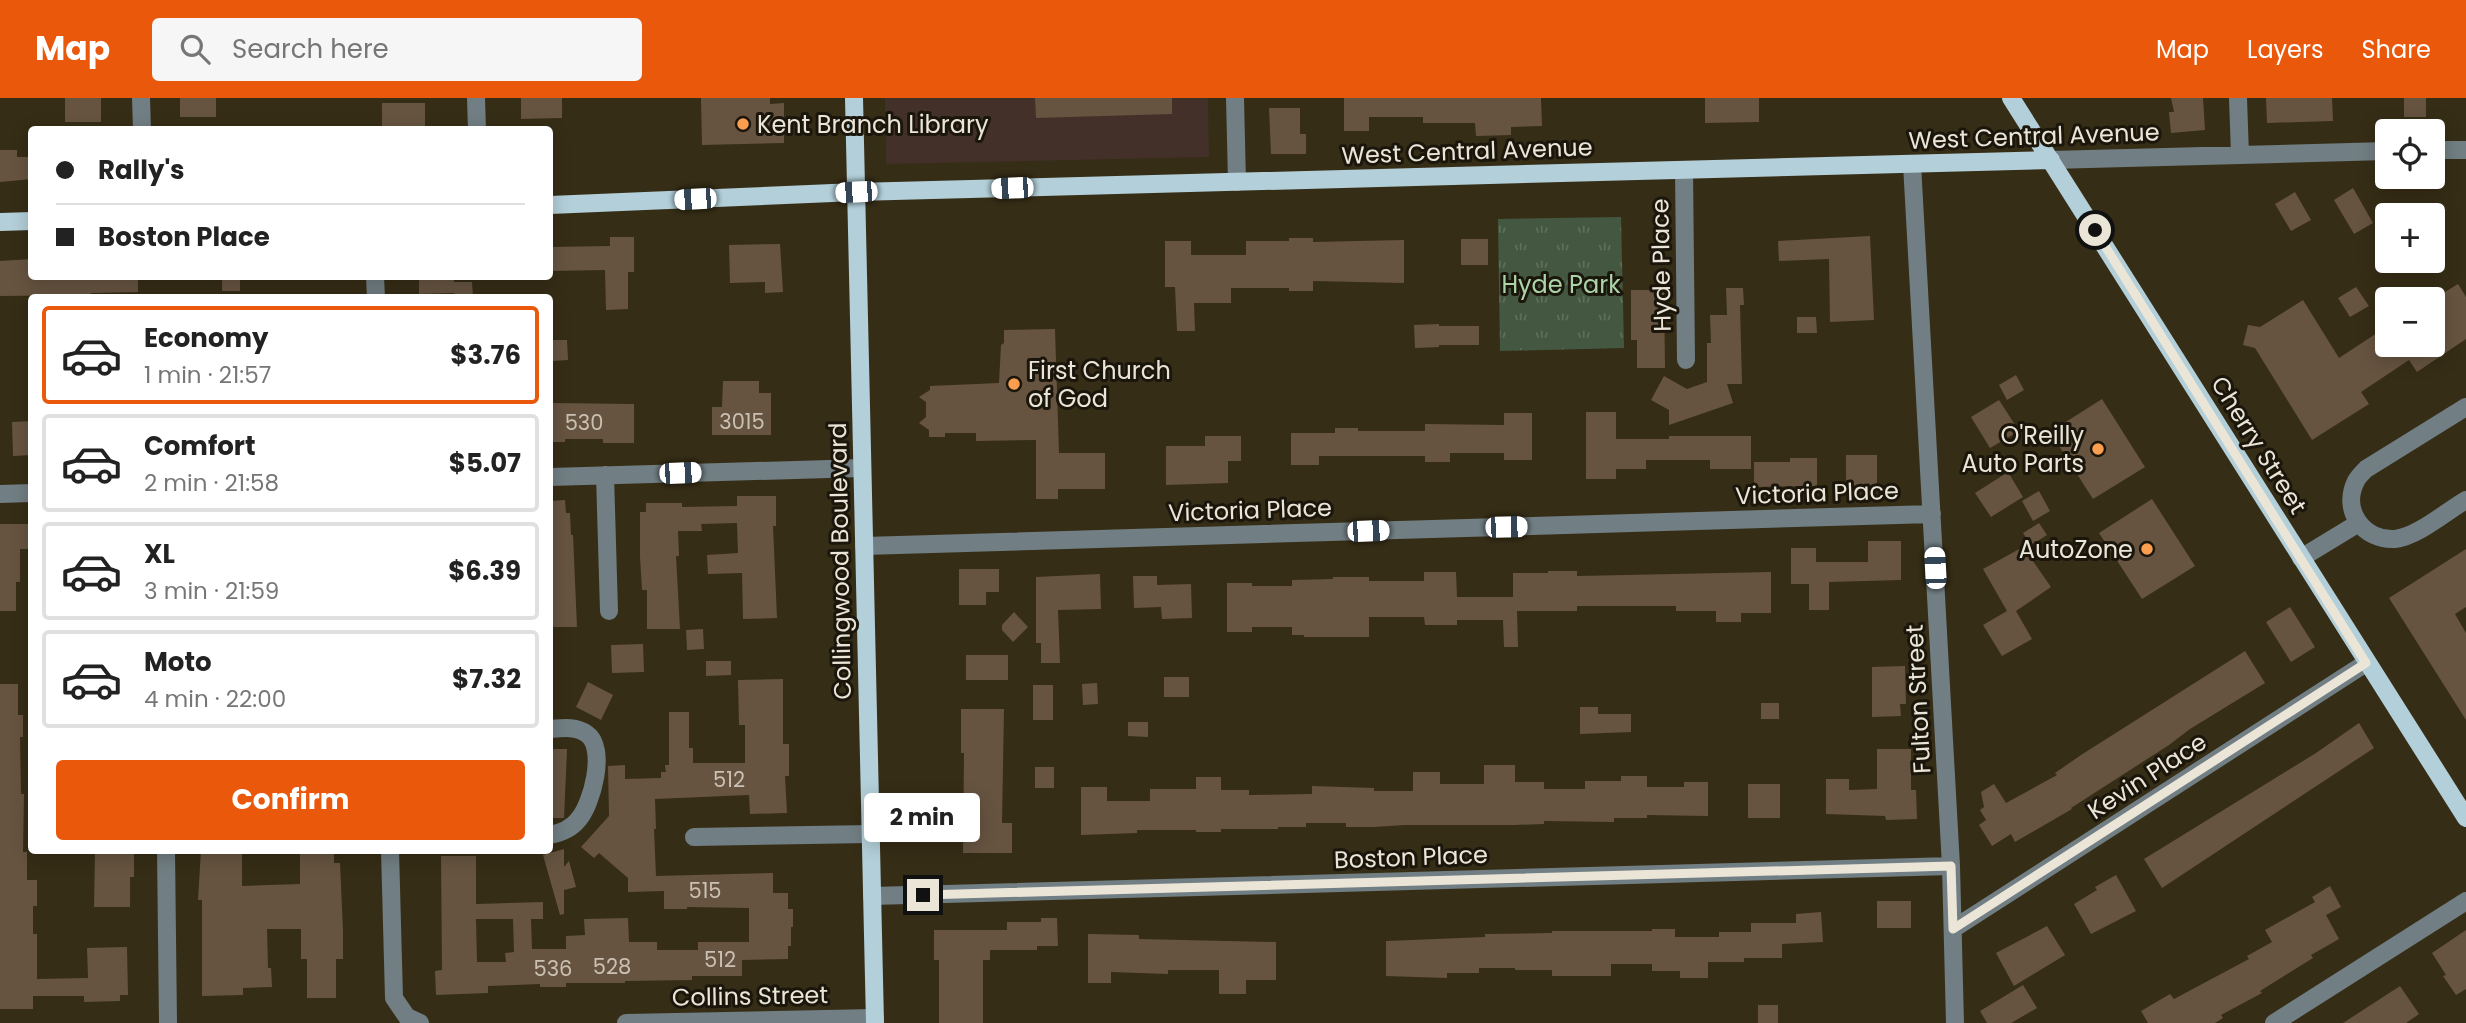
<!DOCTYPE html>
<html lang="en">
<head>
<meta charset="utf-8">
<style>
	body { margin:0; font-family:Poppins,sans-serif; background:#f6f6f6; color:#222; height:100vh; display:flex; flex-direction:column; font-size:26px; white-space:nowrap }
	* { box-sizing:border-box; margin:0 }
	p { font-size:23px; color:#767676 }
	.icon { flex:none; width:38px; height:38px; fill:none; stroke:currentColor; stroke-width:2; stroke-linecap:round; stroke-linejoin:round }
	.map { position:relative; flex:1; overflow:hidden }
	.panel { position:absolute; left:28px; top:196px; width:525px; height:560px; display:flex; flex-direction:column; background:#fff; border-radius:7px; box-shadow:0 4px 18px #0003 }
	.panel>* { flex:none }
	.hud { position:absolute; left:28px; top:28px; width:525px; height:154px; border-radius:7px; box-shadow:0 4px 18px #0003; display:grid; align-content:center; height:154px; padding:0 28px; background:#fff }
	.controls { position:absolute; left:2375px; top:21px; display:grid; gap:14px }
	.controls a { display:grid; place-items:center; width:70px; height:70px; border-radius:7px; background:#fff; box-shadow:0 4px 18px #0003; font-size:35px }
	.end { position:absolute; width:32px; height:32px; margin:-16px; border:9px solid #ebe5d8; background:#111; box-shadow:0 0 0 4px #111 }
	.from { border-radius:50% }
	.bubble { position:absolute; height:49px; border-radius:7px; background:#fff; box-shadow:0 4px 18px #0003; font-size:23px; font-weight:700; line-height:49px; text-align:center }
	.car { position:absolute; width:21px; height:42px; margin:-21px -10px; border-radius:9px; box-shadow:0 0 5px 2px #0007; background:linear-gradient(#fff 24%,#345 0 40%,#fff 0 76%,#345 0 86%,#fff 0) }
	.hud b { display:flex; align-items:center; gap:24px; height:66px; font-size:26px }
	.hud b+b { border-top:2px solid #e0e0e0 }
	.hud i { width:18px; height:18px; background:#222 }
	ul { padding:12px 0 0; list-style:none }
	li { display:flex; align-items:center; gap:21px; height:98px; margin:0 14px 10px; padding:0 14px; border:4px solid #e0e0e0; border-radius:7px }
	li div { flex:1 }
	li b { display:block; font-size:26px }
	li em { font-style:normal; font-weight:700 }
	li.on { border-color:#ea580c }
	li>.icon { width:63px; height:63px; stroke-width:1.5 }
	.primary-button { display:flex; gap:14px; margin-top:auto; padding:14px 28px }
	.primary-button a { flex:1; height:80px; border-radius:7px; background:#ea580c; color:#fff; font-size:28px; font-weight:700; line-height:80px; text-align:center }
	header { display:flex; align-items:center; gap:42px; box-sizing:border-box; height:98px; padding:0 35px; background:#ea580c; color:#fff }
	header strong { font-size:33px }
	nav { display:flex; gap:38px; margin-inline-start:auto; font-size:24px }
	.search { width:490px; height:63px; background:#f6f6f6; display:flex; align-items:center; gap:18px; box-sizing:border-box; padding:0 24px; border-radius:7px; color:#767676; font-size:26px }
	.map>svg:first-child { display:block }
	.education { fill:#433029 }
	.park { fill:url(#park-tufts) }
	.building { fill:#665440; fill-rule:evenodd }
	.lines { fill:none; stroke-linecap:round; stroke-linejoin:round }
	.minor { stroke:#717e83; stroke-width:18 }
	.major { stroke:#b3cfd9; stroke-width:18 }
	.route { stroke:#ebe5d8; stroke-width:9 }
	.poi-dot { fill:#fb9e50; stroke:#1a160c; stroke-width:2.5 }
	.labels { text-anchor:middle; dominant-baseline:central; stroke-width:6; stroke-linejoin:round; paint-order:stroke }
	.number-label { font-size:21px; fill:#cac1b2 }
	.poi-label { font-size:24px; fill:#ebe5d8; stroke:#1a160c; text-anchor:start }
	.street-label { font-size:24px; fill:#ebe5d8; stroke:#1a160c }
	.park-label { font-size:24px; fill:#acd4a8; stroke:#1a160c }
</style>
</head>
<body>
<header>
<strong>Map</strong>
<div class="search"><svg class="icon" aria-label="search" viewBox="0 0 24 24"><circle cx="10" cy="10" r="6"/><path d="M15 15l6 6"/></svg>Search here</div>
<nav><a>Map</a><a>Layers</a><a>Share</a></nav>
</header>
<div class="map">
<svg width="2466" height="925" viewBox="0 0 2466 925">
	<defs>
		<pattern id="park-tufts" width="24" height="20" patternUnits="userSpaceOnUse" patternTransform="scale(1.75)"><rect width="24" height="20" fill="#435741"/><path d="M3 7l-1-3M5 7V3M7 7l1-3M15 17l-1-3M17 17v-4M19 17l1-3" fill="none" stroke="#5e6f5c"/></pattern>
	</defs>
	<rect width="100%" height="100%" fill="#362d16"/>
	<path class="education" d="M885,0H1208L1209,59L886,66Z"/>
	<path class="park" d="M1621,119L1624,250L1500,253L1498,121Z"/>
	<path class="building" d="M65,0H101V24H65Z
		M180,0H216V19H180Z
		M521,0H562V20L521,21Z
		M701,0H770V6L784,5V45L702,47Z
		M1035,0H1172V16L1036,20Z
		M1344,0H1541L1542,28L1511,29V37L1476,38L1475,25H1423V19H1369V33H1344Z
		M1705,0H1759V24L1705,25Z
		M2171,0H2203L2205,32L2171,35L2169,14H2174Z
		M2266,0H2332L2333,23L2267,25Z
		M2404,0H2426V19H2404Z
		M382,5H425V32H382Z
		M1269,10H1300V36H1306V56H1271Z
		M0,52H17V59H32V81L0,84Z
		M2353,90L2373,125L2354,136L2334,102Z
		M2295,94L2311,122L2291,133L2275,106Z
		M1870,138L1874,222L1830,224L1829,161L1779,163L1778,143Z
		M610,139H634V174H628V211L606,212L605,172L550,173V149L610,148Z
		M1289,140H1313V144L1404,142V185L1313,183V193H1289V190H1231V205H1194L1195,233H1177L1175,189H1165V143H1191V157H1246V143H1289Z
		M1461,141H1488V167H1461Z
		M780,146L783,194L765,195V184L730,185L729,147Z
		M32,161V178H138V194L91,195V197L0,198V163Z
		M222,178H240V193H222Z
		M419,178H454V184H472L473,199H454V195L419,196Z
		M2458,186L2466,199V241L2417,274L2409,262L2361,294L2369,306L2312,342L2255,250L2243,247L2248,227L2260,229L2303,202L2339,260L2380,233L2387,247H2432V202Z
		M2356,189L2369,208L2350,219L2338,200Z
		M1726,190H1743L1744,207H1740L1742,286H1727L1733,305L1669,327V312L1651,302L1664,278L1687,291L1707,284V245H1711L1710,217H1727Z
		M1631,192H1664L1665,270H1637V242H1631Z
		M1797,219H1816L1817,235H1797Z
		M1439,226V228H1479V247H1439V249L1415,250L1414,227Z
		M1055,231L1059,355H1105V391H1058V401H1036V342L976,343V335H945V339H929V332L919,325L926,319V304L919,299L930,292V288L999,285L1001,247L1004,245V232Z
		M552,242H567L568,262L553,263Z
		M2016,277L2024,292L2007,302L1999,287Z
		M723,283H759V295H771V337H712V309H722Z
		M2102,301L2145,369L2093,401L2050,334Z
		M1999,302L2019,333L1990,350L1971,319Z
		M550,305L634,306V345H603V341H565V344H550Z
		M1586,314H1616V341H1669V338H1751V371H1710V362H1646V371H1616V381H1586Z
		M1504,315H1532V362H1504V355H1450V364H1425V358H1319V367H1291V335H1335V330H1358V333H1425V326L1504,327Z
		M32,323V357L13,358L12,324Z
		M1205,338H1241V363H1228V385L1166,387V348H1205Z
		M1846,357H1877V392H1846Z
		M1790,360H1817V388L1754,389V364H1790Z
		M2008,374L2023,399L1991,419L1975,395Z
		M2039,393L2050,413L2033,423L2022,403Z
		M737,398H776V428H773L777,520L743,521L742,475L708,476L707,457L738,455L737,425L701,426L702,433H678L679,458H676L680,531H647V492H642L640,459V414H646V405H682V409L737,408Z
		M2152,401L2195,468L2142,501L2099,435Z
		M565,402L566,415H570L571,437H573L577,529H550V403Z
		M2039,425L2047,437L2031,447L2023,435Z
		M0,426H32V451H20V484H16V513H0Z
		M1868,443H1901V482L1829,484V512H1809V486H1791V450H1816V464H1868Z
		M2023,449L2051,489L2016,513L2032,541L2002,558L1983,527L2007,513L1983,471Z
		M2466,451V509L2455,516L2466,535V622L2389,500Z
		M959,471H999V494H986V507H959Z
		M1548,473H1577V478L1771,474V515H1741V524H1716V513H1676V508H1577V513H1517L1518,549H1504L1503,522H1457V527H1425L1424,519H1369V539H1304V537H1292V529H1252V534H1227V485H1252V488H1292V482L1333,481V479H1369V483H1424V474H1456L1457,499H1513V475H1548Z
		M1100,476L1101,511L1058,512L1060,565H1041V545H1036V479Z
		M1133,478H1157V487L1191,486L1192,520L1162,521L1161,509L1134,510Z
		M2290,509L2315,549L2291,564L2266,524Z
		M1014,514L1028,529L1013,544L1002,532V527Z
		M703,531L704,551L687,552L686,532Z
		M643,546L644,574L612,575L611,547Z
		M2245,553L2265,585L2190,631L2169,647L2071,710L2072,711L2015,744L2011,736L1992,748L1979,727L1986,722L1980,712L1984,709L1981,694L1994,686L2006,705L2057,677L2055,675L2081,657Z
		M966,557H1008V582H966Z
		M706,563H731V577L706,578Z
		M1905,568L1906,606H1900L1901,618L1872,619V569Z
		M1164,579H1189V599H1164Z
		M783,581V646H789V678H785L787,715L750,716L749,697L655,701L656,731H654L656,778L773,775V795H788V811H793V829H791V848H788V861L742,862V878H692V882L625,883V885H566V889H540V886L488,888V895L436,897L435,873L442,872L441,758H476V806L543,804V821H531L532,851H566V838L585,837L584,821L628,820L629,844H657V852H698V844H749V810L687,809V811H664V793L628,794V780L599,755L594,760L581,749L609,718L608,668L625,667V681L661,680V674H666L665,667H669V614H689V650H693V665H745V627H739L738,582ZM476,821H513L514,854L505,855L506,864H477Z
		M588,584L613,597L601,622L576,609Z
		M1097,585L1098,606L1083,607L1082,586Z
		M0,586H18V617H23V639H20L21,696H24L23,754H27V782H37V808H33V836H37V881L88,880L87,850L127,849L128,897H120V903L84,904V898H33V911H0Z
		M1033,587H1053V622H1033Z
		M1761,605H1779V621H1761Z
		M1580,609H1598V616H1631V634L1580,636Z
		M961,611H1004L1002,725H1012V755H963L964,655H961Z
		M1128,624H1148V639L1128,638Z
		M2359,625L2374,650L2162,790L2144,761L2316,655Z
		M550,651H567L564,720H550Z
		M1877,651H1911V692H1916L1917,721L1886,722L1885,718L1826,716V681H1849V692L1877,691Z
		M1484,667H1515V684H1544V691H1585V683H1621V678H1647V689H1684V684H1708V718L1647,717V720H1614V724L1544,723V726L1515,727H1405L1374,729H1346V725H1306V729H1278V731H1221V734H1196V732H1137V735L1081,737V689H1107V703H1150V691H1196V679H1221V692H1249V697L1312,696V688L1374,690V693H1413V674H1440V686H1484Z
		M1035,669H1054V690H1035Z
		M1748,686H1780V720H1748Z
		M564,751V769L569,763L576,789L564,792V816L560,817L543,757Z
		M201,752H242V788L300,786V752H334V765H340L343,833V861H336V900H307V861H301V831H267L268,870H271L272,889L243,890V897L202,898V802H198Z
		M95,755H134V779H130V809H94Z
		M2116,777L2136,813L2091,836L2074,806L2097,792L2095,789Z
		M2330,788L2341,809L2326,817L2339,841L2311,857L2313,860L2260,893L2262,895L2221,917L2223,920L2215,925H2148L2141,913L2170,896L2174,901L2249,861L2247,858L2272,844L2265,832L2315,804L2312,799Z
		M1877,803H1911V830H1877Z
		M1821,814L1823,844L1782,846V860H1744V864H1708V880H1680V873H1652V866H1611V878H1552V872H1515V870H1479V875H1447V880L1386,878V843L1485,839V836L1552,835V833H1652V831H1675V839H1719V834H1751V825H1796V816Z
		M1041,820H1057L1058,848H1037V852H990V862H983V925H939V862H934V832H1007V824H1041Z
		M2047,828L2065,857L2014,888L1996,855Z
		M2466,832V891L2456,897L2443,878L2446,877L2432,855Z
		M1088,836L1139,837V841L1276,844V882H1246V896H1219V872H1168V876L1111,874V885H1088Z
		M2023,887L2037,910L2011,925H1987L1980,913Z
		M2400,888L2419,916L2406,925H2343Z
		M1758,907H1778V925H1758Z"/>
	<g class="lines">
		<path class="minor" d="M141,0L142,32
			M476,0L477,32
			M1235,0L1237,84
			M2238,0L2240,57
			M2432,52H2466
			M2051,62L2387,53
			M1912,66L1951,768L1955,925
			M1684,72L1686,262
			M375,178L376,200
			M2466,309L2366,371C2363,374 2358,379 2356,383C2341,413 2364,443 2395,441C2417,439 2447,413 2466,402
			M605,377L609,513
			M550,379L862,370
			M0,396L32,395
			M864,448L1932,416
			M2301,460L2357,426
			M550,631C562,630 576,628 587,636C607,650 592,707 578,722C571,731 560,735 550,737
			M694,739L871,736
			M166,752L168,925
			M390,752L394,900L407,919L420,925
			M872,798L1951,768
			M1953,831L2366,565
			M626,925L875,920
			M2274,925L2466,803"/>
		<path class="major" d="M854,0L875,925
			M2011,0L2466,720
			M550,107L856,94L2051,62
			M0,124L32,123"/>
	</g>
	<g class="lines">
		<path class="route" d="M923,797L1951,768L1953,831L2366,565L2095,132"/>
	</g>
	<g class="poi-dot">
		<circle cx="743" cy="26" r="7"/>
		<circle cx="1014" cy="286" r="7"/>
		<circle cx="2098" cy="351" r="7"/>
		<circle cx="2147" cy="451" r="7"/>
	</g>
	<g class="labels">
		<g class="number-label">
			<text x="742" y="323">3015</text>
			<text x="584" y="324">530</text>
			<text x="729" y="681">512</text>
			<text x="705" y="792">515</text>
			<text x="720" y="861">512</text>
			<text x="612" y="868">528</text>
			<text x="553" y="870">536</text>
		</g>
		<g class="poi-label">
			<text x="757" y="26">Kent Branch Library</text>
			<text x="1028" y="272">First Church<tspan x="1028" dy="28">of God</tspan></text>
			<text x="2084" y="337" text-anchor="end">O'Reilly<tspan x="2084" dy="28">Auto Parts</tspan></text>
			<text x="2133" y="451" text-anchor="end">AutoZone</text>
		</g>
		<g class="street-label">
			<text transform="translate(2034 38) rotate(-2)">West Central Avenue</text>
			<text transform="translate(1467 53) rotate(-2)">West Central Avenue</text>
			<text transform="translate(1661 167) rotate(-91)">Hyde Place</text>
			<text transform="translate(2259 347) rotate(58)">Cherry Street</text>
			<text transform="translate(1817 395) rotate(-2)">Victoria Place</text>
			<text transform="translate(1250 412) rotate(-2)">Victoria Place</text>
			<text transform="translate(840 463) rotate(-91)">Collingwood Boulevard</text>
			<text transform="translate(1918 601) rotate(-93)">Fulton Street</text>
			<text transform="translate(2147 678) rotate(-33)">Kevin Place</text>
			<text transform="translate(1411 759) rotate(-2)">Boston Place</text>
			<text transform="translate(750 898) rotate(-1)">Collins Street</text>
		</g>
		<g class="park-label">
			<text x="1561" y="186">Hyde Park</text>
		</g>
	</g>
</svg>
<div class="controls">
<a><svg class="icon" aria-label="locate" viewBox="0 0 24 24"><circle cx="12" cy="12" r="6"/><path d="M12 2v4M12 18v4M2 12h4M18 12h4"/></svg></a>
<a>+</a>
<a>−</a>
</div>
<i class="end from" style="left:2095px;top:132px"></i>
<i class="end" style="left:923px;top:797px"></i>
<div class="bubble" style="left:864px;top:695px;width:116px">2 min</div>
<i class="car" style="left:1012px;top:90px;rotate:268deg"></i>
<i class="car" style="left:856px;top:94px;rotate:267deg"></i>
<i class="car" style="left:695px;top:101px;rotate:267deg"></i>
<i class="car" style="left:680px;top:375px;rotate:88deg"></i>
<i class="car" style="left:1506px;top:429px;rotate:89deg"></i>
<i class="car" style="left:1368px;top:433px;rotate:88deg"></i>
<i class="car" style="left:1935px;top:470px;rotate:357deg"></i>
<div class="hud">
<b><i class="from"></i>Rally's</b>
<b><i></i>Boston Place</b>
</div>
<section class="panel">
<ul>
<li class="on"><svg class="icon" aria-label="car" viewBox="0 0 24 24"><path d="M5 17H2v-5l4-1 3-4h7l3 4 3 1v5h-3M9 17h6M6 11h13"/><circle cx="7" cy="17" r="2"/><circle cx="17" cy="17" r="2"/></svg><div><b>Economy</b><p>1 min · 21:57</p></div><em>$3.76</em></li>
<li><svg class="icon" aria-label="car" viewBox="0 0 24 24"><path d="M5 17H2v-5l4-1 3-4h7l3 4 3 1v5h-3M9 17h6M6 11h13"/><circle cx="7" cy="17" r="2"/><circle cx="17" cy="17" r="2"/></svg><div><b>Comfort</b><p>2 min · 21:58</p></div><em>$5.07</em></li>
<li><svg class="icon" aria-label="car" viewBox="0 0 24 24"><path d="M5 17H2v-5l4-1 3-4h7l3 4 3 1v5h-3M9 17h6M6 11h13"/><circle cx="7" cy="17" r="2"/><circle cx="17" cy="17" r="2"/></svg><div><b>XL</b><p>3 min · 21:59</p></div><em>$6.39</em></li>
<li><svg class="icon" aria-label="car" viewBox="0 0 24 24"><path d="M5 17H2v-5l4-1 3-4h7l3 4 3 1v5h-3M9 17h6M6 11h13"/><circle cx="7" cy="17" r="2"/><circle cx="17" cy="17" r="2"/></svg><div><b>Moto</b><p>4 min · 22:00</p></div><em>$7.32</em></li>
</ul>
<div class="primary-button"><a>Confirm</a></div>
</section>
</div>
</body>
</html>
